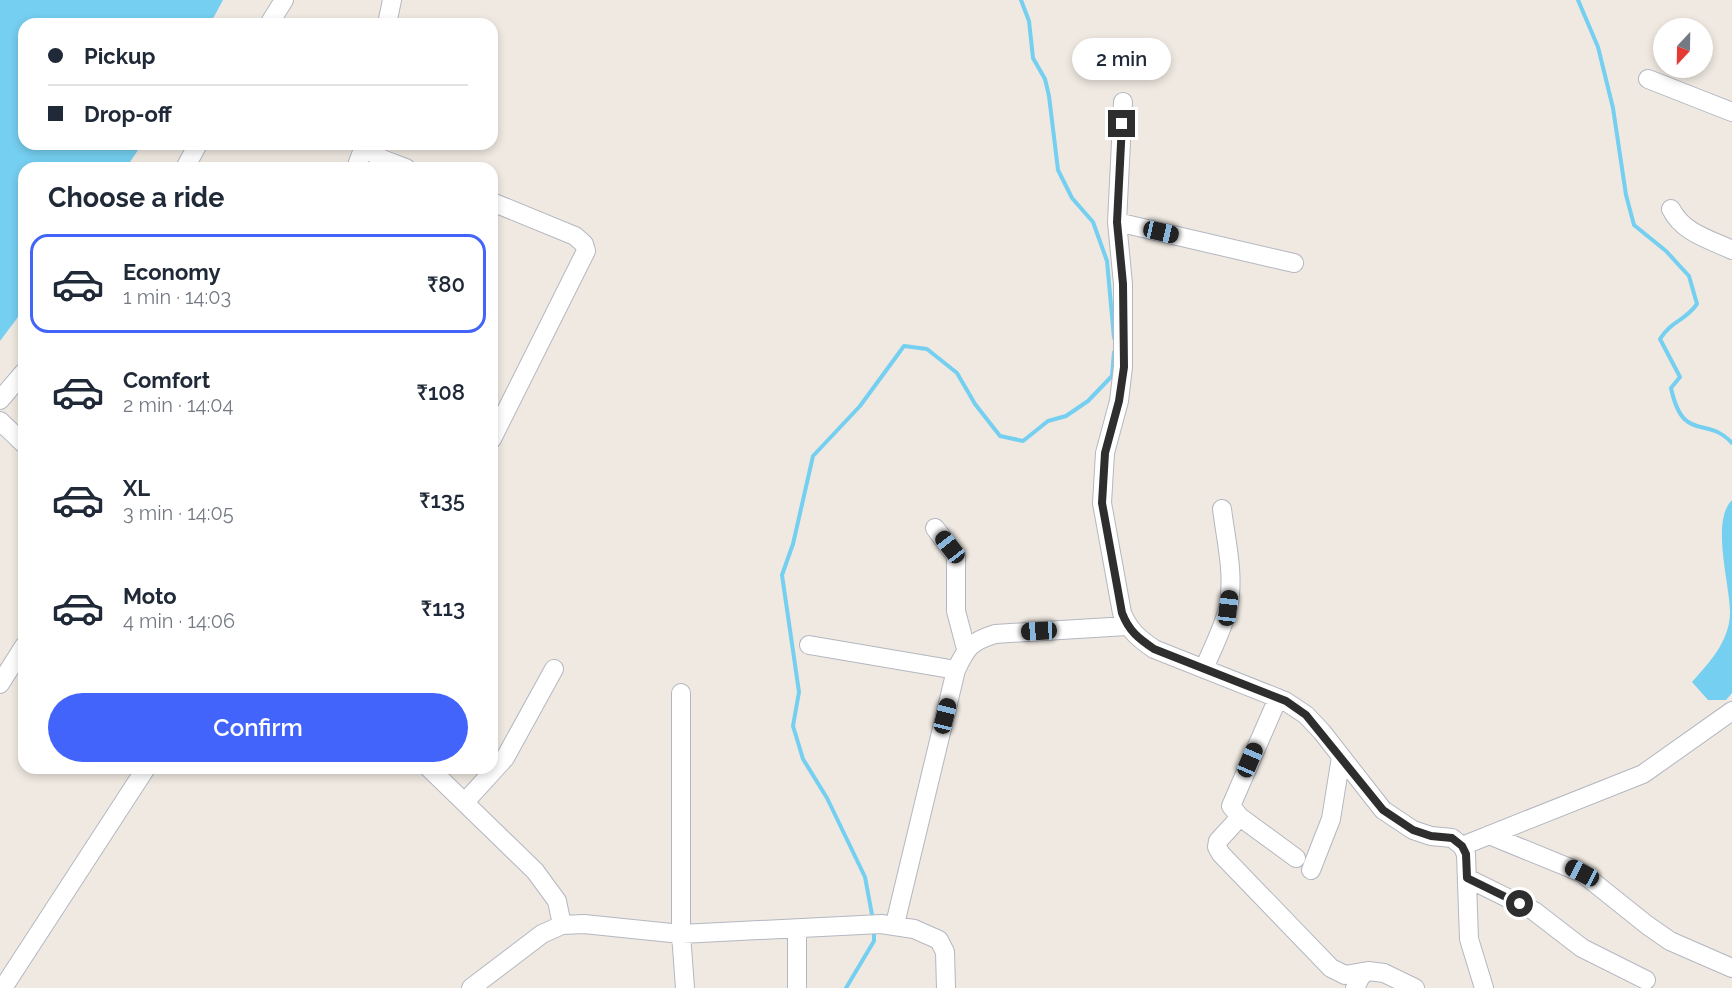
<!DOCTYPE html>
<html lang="en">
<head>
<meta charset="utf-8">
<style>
	body { margin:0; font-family:Raleway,sans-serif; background:#f2f2f3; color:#1f2937; height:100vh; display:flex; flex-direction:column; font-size:22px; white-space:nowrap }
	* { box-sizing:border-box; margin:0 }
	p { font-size:20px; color:#747a83 }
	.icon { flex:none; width:33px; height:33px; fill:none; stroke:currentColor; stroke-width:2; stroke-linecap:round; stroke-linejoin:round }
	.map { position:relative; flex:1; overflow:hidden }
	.details { position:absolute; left:18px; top:162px; width:480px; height:612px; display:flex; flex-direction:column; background:#fff; border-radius:18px; box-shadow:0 3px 9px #0003 }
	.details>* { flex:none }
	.banner { position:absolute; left:18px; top:18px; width:480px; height:132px; border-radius:18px; box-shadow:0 3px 9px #0003; display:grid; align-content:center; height:132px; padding:0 30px; background:#fff }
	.needle { width:39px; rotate:202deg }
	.controls { position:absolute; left:1653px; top:18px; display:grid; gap:12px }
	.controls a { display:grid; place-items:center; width:60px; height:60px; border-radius:50%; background:#fff; box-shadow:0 3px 9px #0003; font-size:30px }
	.end { position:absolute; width:27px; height:27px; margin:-14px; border:8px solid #2e2e2e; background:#fff; box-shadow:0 0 0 3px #fff }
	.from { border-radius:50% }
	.bubble { position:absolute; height:42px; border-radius:21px; background:#fff; box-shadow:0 3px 9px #0003; font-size:20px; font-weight:600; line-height:42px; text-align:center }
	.car { position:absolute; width:18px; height:36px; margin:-18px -9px; border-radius:8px; box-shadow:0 0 4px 2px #0007; background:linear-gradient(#222 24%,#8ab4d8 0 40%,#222 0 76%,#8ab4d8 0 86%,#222 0) }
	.banner b { display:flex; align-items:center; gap:21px; height:57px; font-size:22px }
	.banner b+b { border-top:2px solid #e0e1e3 }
	.banner i { width:15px; height:15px; background:#1f2937 }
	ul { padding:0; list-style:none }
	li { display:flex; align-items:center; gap:18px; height:99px; margin:0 12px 9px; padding:0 18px; border:3px solid transparent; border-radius:18px }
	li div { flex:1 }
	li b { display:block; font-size:22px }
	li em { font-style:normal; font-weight:600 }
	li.selected { border-color:#4264fb }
	li>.icon { width:54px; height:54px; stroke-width:1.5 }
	h2 { padding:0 30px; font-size:27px; line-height:72px }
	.action { display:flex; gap:12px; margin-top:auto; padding:12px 30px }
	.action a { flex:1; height:69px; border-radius:36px; background:#4264fb; color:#fff; font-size:24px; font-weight:600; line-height:69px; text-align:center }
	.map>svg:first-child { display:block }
	.water { fill:#75cff0 }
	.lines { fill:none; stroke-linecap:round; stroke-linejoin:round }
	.stream { stroke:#75cff0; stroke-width:4 }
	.minor-casing { stroke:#b4b7c1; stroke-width:20 }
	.minor { stroke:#fff; stroke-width:18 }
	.route { stroke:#2e2e2e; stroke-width:8 }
</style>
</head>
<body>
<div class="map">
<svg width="1732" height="988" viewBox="0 0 1732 988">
	<rect width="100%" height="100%" fill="#efe9e1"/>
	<path class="water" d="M0,0H223L210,24H24V144H142L126,168H24V309L0,341Z
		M1732,500V693L1726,700H1708L1692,682C1709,663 1729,642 1730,614C1731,587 1710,522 1732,500Z"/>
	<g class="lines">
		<path class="stream" d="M1021,0L1029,21L1033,58L1045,79L1049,96L1058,170L1072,198L1093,222L1107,261L1114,338
			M1578,0L1598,47L1613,108L1626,195L1634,225L1666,251L1689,276L1697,304C1684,322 1672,320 1660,339L1680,377L1671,388C1683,444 1707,415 1732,443
			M873,920L865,877L827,798L803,759L793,726L799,692L782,575L793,544L813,456L860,406L904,346L927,349L957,373L975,404L1000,436L1023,441L1048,421L1066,416L1088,401L1112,376L1114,352
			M846,988L874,941V930"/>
		<g class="minor-casing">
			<path id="minor" d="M269,24L284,0
				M387,24L392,0
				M1648,79L1732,112
				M1123,102L1117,222L1123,284V367L1119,401L1105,453L1102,503L1122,613C1129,630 1138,638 1154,649L1285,701L1306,715L1322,732L1383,810L1413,830L1431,836L1452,838L1462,846L1466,854L1469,939L1484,988
				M367,144C372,159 394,163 406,168
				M185,168L198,144
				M356,168L365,144
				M492,202L575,236L584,244L586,251L492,439
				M1671,209C1683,233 1709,239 1732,250
				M1117,222L1294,263
				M0,400L24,372
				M0,421L24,444
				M935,528L956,556V611L966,649
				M809,645L956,670
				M1204,669C1212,649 1223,629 1228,608C1235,576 1226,541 1222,509
				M0,684L24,646
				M681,693V934L685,988
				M1278,698L1231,806L1240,817L1296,858
				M429,768L535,871L557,901L562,925
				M465,802L505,758L554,669
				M1240,817L1218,841L1217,847L1221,854L1331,968L1345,975L1368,971
				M1489,835L1582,873L1647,925L1670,941L1732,968
				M1462,846L1643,774L1732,711
				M1311,870L1331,819L1341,757
				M1467,878L1534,911L1582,948L1646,980
				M895,924L956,670C967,647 970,642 995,634L1127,626
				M3,988L146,768
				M471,988L542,934L562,925L584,924L681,934L881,924L914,929L939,940L945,952L946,988
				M797,988V930
				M1355,988L1361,976L1368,971L1384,973L1415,988"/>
		</g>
		<use href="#minor" class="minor"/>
	</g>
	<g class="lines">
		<path class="route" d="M1122,124L1117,222L1123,284L1124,367L1119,401L1105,453L1102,503L1122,613C1129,631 1138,638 1154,649L1286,701L1306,715L1383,810L1413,830L1431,836L1452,838L1462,846L1466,854L1467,878L1520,904"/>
	</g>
</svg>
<div class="controls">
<a><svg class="needle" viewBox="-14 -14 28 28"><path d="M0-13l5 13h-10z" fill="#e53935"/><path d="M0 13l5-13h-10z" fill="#747a83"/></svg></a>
</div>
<i class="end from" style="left:1520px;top:904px"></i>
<i class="end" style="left:1122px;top:124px"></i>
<div class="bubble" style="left:1072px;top:38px;width:99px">2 min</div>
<i class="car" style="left:1161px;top:232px;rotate:103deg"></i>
<i class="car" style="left:950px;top:547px;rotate:322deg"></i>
<i class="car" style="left:1228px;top:608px;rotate:7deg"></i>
<i class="car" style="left:1039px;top:631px;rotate:267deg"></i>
<i class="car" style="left:945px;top:716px;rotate:14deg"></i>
<i class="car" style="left:1250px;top:760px;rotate:23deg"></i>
<i class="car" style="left:1582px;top:873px;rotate:298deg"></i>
<div class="banner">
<b><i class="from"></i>Pickup</b>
<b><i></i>Drop-off</b>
</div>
<section class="details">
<h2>Choose a ride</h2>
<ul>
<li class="selected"><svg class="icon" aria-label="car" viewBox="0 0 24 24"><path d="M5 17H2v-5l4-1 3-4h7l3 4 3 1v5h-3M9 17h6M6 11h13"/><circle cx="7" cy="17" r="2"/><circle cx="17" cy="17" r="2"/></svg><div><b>Economy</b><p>1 min · 14:03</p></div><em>₹80</em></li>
<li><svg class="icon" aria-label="car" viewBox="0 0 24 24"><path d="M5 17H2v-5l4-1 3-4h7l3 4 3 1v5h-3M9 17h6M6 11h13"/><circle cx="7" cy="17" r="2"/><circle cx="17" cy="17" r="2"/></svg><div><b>Comfort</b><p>2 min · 14:04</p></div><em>₹108</em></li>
<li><svg class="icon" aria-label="car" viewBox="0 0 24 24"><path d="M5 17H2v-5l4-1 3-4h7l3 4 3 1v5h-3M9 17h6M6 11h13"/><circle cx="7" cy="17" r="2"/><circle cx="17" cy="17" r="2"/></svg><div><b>XL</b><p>3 min · 14:05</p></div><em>₹135</em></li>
<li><svg class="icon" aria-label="car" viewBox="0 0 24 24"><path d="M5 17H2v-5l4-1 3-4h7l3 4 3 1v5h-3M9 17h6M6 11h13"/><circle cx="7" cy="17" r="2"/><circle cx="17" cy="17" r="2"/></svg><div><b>Moto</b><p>4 min · 14:06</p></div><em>₹113</em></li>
</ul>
<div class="action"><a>Confirm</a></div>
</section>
</div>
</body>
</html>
